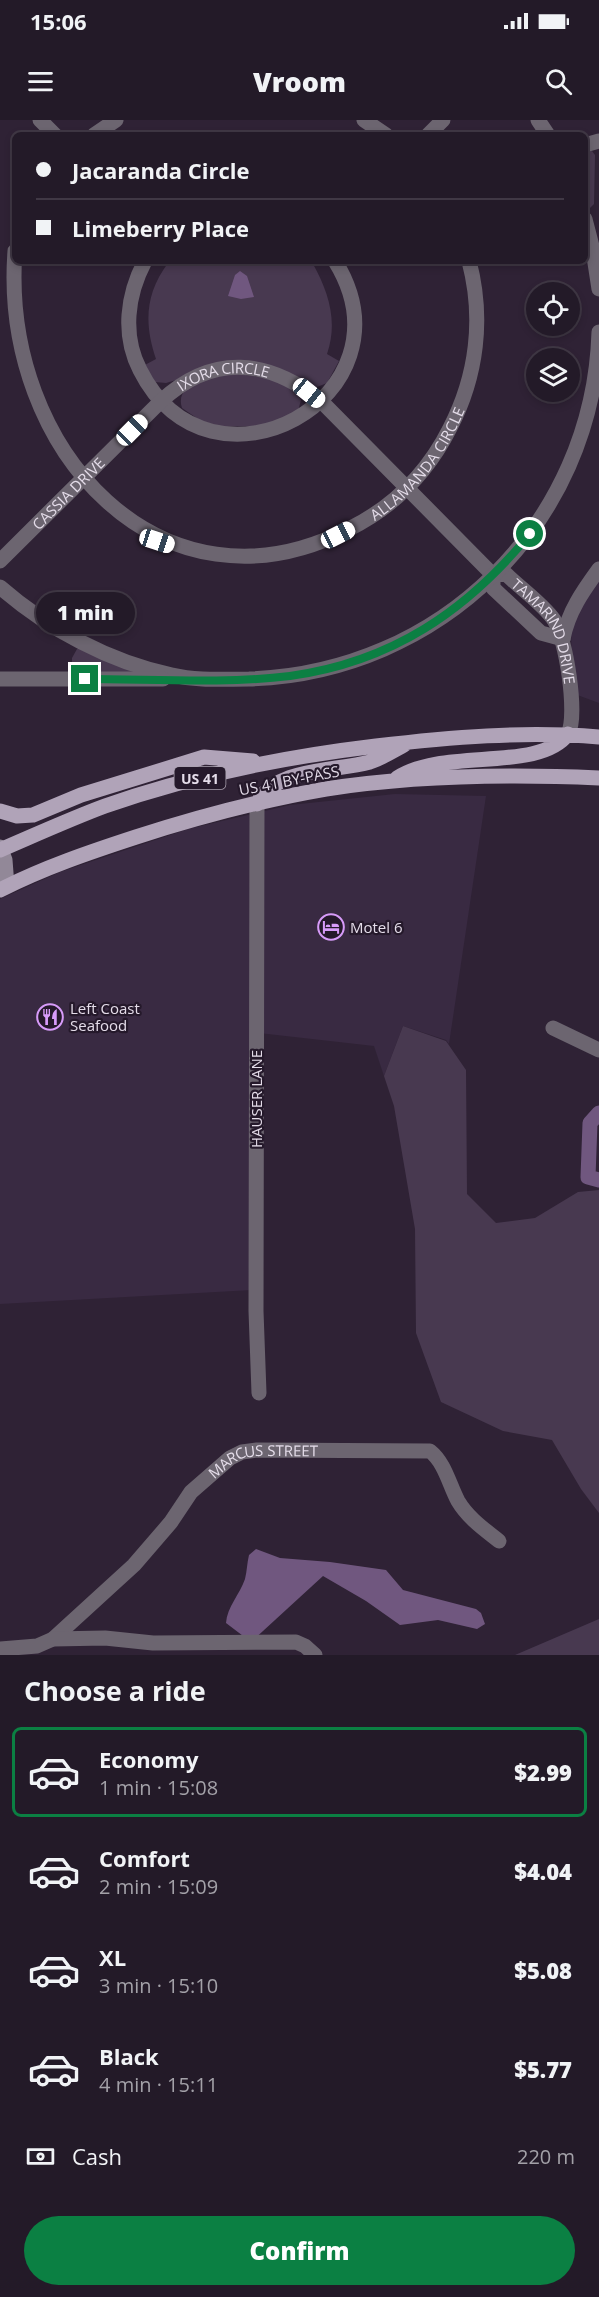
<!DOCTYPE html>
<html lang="en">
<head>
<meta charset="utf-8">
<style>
	body { margin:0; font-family:"Open Sans",sans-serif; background:#2f2734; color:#f1f3f6; height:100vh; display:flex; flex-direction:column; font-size:22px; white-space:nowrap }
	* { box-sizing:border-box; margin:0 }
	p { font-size:20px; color:#a3a1a8 }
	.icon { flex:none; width:33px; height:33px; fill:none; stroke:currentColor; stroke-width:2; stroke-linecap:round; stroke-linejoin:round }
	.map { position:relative; height:1535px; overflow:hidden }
	.side { display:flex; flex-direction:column; background:#231a28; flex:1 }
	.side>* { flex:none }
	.banner { position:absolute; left:12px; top:12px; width:576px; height:132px; border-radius:9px; box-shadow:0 3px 9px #0003,0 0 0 2px #403845; display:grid; align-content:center; height:132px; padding:0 24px; background:#231a28 }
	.controls { position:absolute; left:526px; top:162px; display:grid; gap:12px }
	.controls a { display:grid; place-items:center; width:54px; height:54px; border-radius:50%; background:#231a28; box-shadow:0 3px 9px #0003,0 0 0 2px #403845; font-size:30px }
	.end { position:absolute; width:27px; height:27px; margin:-14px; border:8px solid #0b8043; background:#fff; box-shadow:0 0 0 3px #fff }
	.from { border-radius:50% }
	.bubble { position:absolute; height:42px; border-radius:21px; background:#231a28; box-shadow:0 3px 9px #0003,0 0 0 2px #403845; font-size:20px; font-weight:800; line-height:42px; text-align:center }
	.car { position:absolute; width:18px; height:36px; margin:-18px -9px; border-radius:8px; box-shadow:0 0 4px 2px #0007; background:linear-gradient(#fff 24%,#345 0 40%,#fff 0 76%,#345 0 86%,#fff 0) }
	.banner b { display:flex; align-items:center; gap:21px; height:57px; font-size:22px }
	.banner b+b { border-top:2px solid #403845 }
	.banner i { width:15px; height:15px; background:#f1f3f6 }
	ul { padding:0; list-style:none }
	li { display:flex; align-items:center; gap:18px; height:90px; margin:0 12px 9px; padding:0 12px; border:3px solid transparent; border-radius:9px }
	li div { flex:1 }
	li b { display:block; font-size:22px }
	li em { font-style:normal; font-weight:800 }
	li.current { border-color:#0b8043 }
	li>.icon { width:54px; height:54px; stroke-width:1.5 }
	h2 { padding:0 24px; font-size:27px; line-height:72px }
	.pay { display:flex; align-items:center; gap:15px; height:66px; padding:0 24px; font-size:22px }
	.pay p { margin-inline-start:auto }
	.action { display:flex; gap:12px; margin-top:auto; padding:12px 24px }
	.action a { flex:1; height:69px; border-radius:36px; background:#0b8043; color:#fff; font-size:24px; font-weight:800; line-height:69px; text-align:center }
	.status { display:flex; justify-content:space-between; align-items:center; height:42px; padding:0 30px; background:#231a28; direction:ltr }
	.status svg { height:16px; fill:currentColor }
	header { display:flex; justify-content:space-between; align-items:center; height:78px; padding:0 24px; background:#231a28; font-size:27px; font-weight:800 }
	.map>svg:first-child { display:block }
	.built { fill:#392a42 }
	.green { fill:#483950 }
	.water { fill:#70577f }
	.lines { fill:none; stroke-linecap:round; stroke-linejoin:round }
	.canal { stroke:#70577f; stroke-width:15 }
	.street { stroke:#6c6570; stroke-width:15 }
	.secondary { stroke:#928898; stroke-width:15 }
	.primary { stroke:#b0a3b8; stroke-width:15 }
	.route { stroke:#0b8043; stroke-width:8 }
	.labels { text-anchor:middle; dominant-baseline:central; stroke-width:4.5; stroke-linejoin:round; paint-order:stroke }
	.shield { fill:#25192b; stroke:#aba2b0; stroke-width:1.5 }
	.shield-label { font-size:14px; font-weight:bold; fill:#e4dce9 }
	.street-label { font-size:15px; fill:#e4dce9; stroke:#25192b }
	.poi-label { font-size:15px; fill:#e4dce9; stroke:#25192b; text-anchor:start }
</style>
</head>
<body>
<div class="status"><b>15:06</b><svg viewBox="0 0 49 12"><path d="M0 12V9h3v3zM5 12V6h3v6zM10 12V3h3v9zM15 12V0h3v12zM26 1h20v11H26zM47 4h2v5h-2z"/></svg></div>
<header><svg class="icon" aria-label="menu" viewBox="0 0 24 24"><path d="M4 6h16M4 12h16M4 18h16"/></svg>Vroom<svg class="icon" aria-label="search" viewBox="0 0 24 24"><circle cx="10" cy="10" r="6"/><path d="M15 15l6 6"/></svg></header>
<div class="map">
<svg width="599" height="1535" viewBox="0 0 599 1535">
	<rect width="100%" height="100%" fill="#2f2235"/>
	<path class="built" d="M599,453V583L572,573L571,494Z
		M395,674L486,676L449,924L446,920L403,906L384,956L374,926L259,913L252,1170L0,1184V779L60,752L188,709L290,685Z"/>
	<path class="green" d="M592,31L595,35L594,84L590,88L587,87L585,79V32Z
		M165,141H317L313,144C329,173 338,202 327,234L339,241L327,263L317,267L311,266L283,250L176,260L166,263L155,262L143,246L156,239C144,204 145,174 168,143Z
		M236,254C256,256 292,260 301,280L298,291L267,306H220L201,301L182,288C173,261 218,256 236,254Z
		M77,529H80L134,552H72V538Z
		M403,906L446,921L466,950L467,1074L496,1103L535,1098L578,1072L599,1070V1393L581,1369L552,1320L503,1311L441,1282L416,1213L415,1109L394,986L384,956Z
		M599,1499V1535H515Z"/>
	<path class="water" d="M240,151L247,156L254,177L241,179L228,176L235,155Z
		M256,1429L280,1438L330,1442L386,1450L403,1470L476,1489L481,1493L485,1504L477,1509L438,1500L400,1505L366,1481L323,1456L251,1522L226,1503C227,1487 240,1474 245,1459C247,1451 247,1443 249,1435Z"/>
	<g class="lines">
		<path class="canal" d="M599,993L590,1003L588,1057L599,1060"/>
		<g class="street">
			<path d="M40,0L55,15"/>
			<path d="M364,0L386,15"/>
			<path d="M538,0L548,15"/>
			<path d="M94,15L116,0"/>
			<path d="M428,15L443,0"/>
			<path d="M585,25L599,21"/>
			<path d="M585,99L593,130L599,169"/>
			<path id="s1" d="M15,131C0,331 163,505 349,409C393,387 428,352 450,308C477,256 484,198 469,141"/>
			<path d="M145,141C127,175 122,215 140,250C210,390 419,277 335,141"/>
			<path id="s2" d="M0,441L161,281C213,233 268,239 321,281L493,455L506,454C520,468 543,484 554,500C566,518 578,595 568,614"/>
			<path d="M493,455V468L541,513L563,519"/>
			<path d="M0,467C48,509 110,542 172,555C197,561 223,559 249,559C440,553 593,404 599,212"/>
			<path d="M563,519C568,492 583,471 599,449"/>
			<path d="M0,559H163"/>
			<path d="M257,684L256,1191L259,1273"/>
			<path d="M553,908L599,930"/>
			<path id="s3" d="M53,1519L134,1445L171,1402L191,1372L230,1338L242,1332L257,1330L430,1331C445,1343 449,1364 458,1381C468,1398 484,1409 499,1421"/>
			<path d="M0,1529L37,1526L53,1519L105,1518L153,1523L296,1522L305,1526L315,1535"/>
		</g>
		<path class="secondary" d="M0,727L5,740L7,766"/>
		<path class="primary" d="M397,658C445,627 538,653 568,614
			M257,684C275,647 334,652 370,642C382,638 393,631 404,625
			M0,691L17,696L33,695L81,675L204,637L253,641
			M0,730C35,715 70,699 105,686C193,655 284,637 376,626C450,617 524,611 599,617
			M0,770C43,748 90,732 136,717C198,697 262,680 326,669C417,655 508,654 599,658"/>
	</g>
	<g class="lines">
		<path class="route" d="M85,559C151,559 225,564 290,556C391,542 466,492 530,414"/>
	</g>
	<defs>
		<g id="hotel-ring" transform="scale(1.35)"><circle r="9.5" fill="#25192b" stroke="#d79bf9" stroke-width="1.5"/><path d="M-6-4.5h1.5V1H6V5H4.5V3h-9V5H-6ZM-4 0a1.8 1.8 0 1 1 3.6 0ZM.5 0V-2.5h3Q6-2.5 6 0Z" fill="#d79bf9"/></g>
		<g id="restaurant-ring" transform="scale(1.35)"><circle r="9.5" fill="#25192b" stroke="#d79bf9" stroke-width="1.5"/><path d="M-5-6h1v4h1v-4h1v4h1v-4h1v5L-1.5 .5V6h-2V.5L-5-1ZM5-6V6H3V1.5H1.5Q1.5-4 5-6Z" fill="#d79bf9"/></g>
	</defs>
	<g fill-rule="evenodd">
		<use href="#hotel-ring" x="331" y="807"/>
		<use href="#restaurant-ring" x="50" y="897"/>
	</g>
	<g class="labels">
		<rect class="shield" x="174.5" y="647" width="51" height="22" rx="4.5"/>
		<g class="shield-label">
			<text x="200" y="658">US 41</text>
		</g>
		<g class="street-label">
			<text stroke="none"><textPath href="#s2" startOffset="297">IXORA CIRCLE</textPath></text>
			<text stroke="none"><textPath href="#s1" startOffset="633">ALLAMANDA CIRCLE</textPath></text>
			<text stroke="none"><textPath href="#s2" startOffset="96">CASSIA DRIVE</textPath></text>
			<text stroke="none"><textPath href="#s2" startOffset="734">TAMARIND DRIVE</textPath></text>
			<text transform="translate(289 660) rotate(-11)">US 41 BY-PASS</text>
			<text transform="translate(256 979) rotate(-90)">HAUSER LANE</text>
			<text stroke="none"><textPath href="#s3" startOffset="286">MARCUS STREET</textPath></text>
		</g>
		<g class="poi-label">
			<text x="350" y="807">Motel 6</text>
			<text x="70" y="888">Left Coast<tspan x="70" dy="17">Seafood</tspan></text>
		</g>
	</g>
</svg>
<div class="controls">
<a><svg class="icon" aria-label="locate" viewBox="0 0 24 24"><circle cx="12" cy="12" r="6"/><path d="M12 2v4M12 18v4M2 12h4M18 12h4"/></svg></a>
<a><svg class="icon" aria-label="layers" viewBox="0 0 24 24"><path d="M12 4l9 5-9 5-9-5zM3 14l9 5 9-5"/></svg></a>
</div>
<i class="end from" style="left:530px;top:414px"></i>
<i class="end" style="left:85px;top:559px"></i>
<div class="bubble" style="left:36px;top:472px;width:99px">1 min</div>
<i class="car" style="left:309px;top:273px;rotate:129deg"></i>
<i class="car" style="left:132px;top:310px;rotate:45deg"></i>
<i class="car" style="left:338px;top:415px;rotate:63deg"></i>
<i class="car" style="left:157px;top:421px;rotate:108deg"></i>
<div class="banner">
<b><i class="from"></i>Jacaranda Circle</b>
<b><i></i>Limeberry Place</b>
</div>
</div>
<section class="side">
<h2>Choose a ride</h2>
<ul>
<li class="current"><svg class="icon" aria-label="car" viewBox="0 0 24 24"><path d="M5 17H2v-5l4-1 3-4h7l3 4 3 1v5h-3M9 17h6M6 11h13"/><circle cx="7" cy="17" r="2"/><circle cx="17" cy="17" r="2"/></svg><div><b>Economy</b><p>1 min · 15:08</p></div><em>$2.99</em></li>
<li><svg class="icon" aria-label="car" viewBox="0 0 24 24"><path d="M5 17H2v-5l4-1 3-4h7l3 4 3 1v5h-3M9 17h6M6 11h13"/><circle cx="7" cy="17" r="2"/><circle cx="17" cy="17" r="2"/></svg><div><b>Comfort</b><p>2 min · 15:09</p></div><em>$4.04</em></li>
<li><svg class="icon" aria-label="car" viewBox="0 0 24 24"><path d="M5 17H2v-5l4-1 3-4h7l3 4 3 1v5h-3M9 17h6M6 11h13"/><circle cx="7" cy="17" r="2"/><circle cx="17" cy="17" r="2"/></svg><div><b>XL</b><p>3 min · 15:10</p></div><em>$5.08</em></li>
<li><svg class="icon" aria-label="car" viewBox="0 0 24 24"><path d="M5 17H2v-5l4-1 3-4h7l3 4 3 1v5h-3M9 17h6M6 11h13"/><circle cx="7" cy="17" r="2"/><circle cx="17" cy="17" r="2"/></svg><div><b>Black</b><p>4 min · 15:11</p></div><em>$5.77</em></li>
</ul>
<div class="pay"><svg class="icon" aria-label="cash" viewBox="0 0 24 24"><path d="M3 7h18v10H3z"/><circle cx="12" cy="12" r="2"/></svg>Cash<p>220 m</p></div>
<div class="action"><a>Confirm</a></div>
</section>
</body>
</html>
